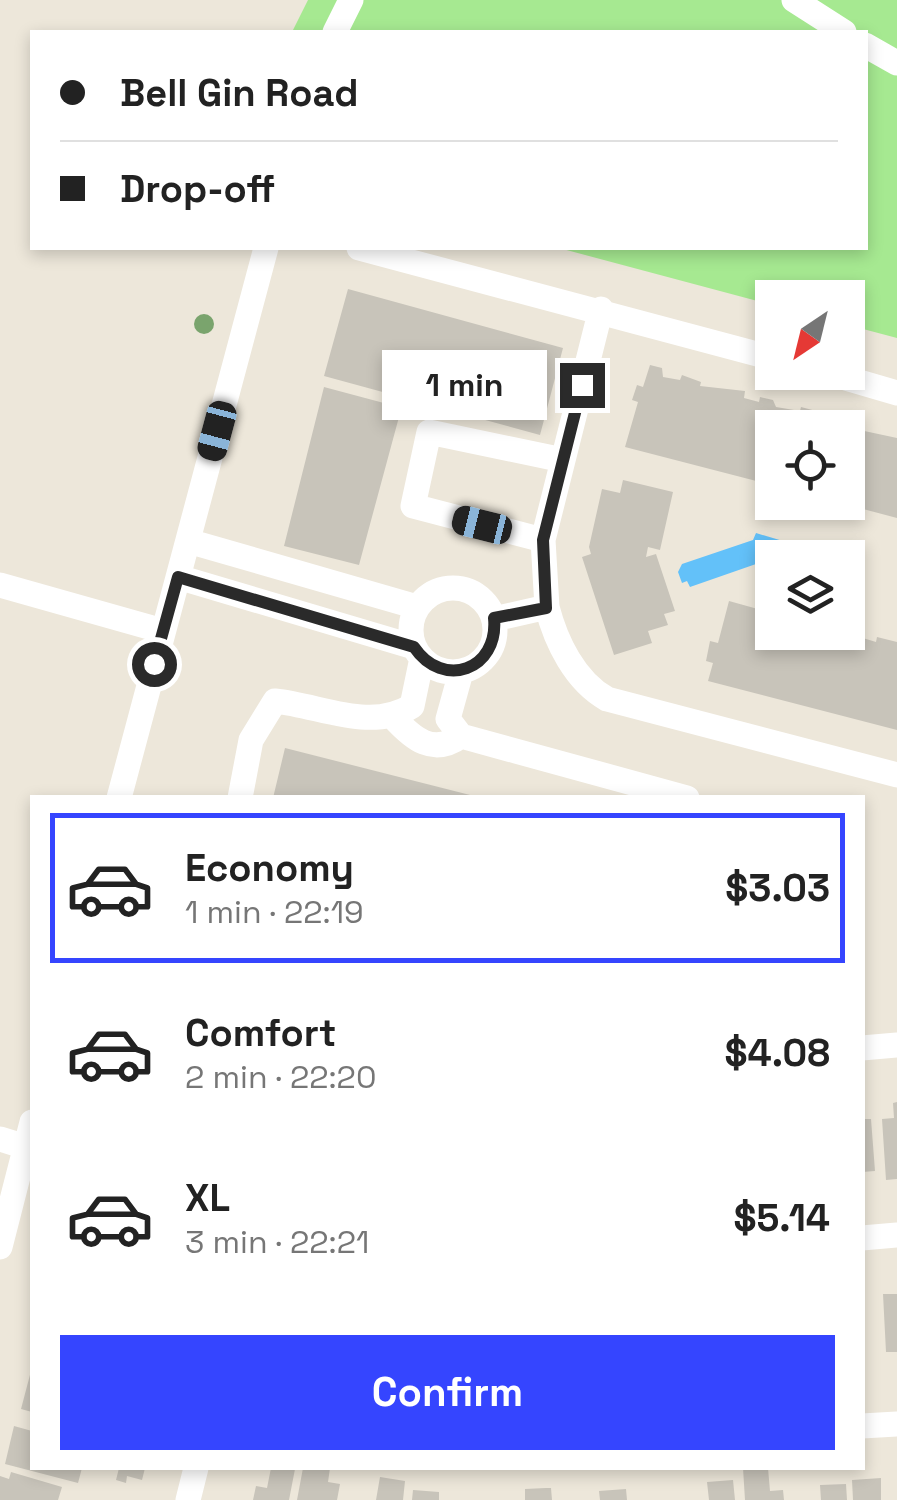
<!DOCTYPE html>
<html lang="en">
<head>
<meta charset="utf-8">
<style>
	body { margin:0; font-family:"Space Grotesk",sans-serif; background:#f6f6f6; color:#222; height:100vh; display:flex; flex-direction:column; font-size:38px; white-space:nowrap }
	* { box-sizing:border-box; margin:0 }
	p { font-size:32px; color:#767676 }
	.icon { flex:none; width:55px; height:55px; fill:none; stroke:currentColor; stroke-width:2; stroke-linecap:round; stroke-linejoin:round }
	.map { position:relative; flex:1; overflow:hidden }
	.panel { position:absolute; left:30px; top:795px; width:835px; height:675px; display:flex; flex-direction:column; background:#fff; border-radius:0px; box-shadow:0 5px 15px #0003 }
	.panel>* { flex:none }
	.guide { position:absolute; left:30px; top:30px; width:838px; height:220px; border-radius:0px; box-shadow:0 5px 15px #0003; display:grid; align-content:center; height:220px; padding:0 30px; background:#fff }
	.needle { width:65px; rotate:215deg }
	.tools { position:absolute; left:755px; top:280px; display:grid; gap:20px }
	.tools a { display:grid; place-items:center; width:110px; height:110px; border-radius:0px; background:#fff; box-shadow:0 5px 15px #0003; font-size:50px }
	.end { position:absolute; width:45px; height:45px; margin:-22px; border:12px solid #2a2a2a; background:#fff; box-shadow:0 0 0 5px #fff }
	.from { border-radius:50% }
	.bubble { position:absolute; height:70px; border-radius:0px; background:#fff; box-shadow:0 5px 15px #0003; font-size:32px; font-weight:600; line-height:70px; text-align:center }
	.car { position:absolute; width:30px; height:60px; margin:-30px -15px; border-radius:12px; box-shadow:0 0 8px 2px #0007; background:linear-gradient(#222 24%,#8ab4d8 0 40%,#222 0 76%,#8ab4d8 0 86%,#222 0) }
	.guide b { display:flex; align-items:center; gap:35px; height:95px; font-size:38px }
	.guide b+b { border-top:2px solid #e0e0e0 }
	.guide i { width:25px; height:25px; background:#222 }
	ul { padding:18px 0 0; list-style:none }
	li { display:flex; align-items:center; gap:30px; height:150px; margin:0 20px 15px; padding:0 10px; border:5px solid transparent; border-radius:0px }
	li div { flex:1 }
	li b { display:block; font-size:38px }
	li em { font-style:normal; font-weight:600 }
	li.selected { border-color:#3545ff }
	li>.icon { width:90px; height:90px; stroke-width:1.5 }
	.action { display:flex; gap:20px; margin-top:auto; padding:20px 30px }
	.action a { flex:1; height:115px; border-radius:0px; background:#3545ff; color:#fff; font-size:40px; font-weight:600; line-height:115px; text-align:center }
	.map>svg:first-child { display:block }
	.green { fill:#a6e991 }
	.water { fill:#63c1f9 }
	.building { fill:#c8c4ba }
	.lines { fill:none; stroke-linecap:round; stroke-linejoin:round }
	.minor { stroke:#fff; stroke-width:25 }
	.tree { fill:#7aa46d }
	.route { stroke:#2a2a2a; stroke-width:12 }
</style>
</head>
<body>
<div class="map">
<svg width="897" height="1500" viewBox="0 0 897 1500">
	<rect width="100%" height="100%" fill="#ede7da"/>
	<path class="green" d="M308,0H897V338L848,325V298H772V305L559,248H865V32H292Z"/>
	<path class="water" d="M756,533L793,544L788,557L772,558V568L756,564L690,587L687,581L682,583L678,572L682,564L753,540Z"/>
	<path class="building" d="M348,289L563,348L540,435L324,376Z
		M650,365L662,368L663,377L680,380L682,375L701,382L700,386L745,391L744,398L759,402L760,397L773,400L776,407L800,411L801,407L816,411V416L856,422L855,429L897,438V518L848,505V428H772V485L625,447L638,402L632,400L637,385L643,387Z
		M324,387L395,406L393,416L399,417L359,565L284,546Z
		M623,480L673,492L660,550L648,547L646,557L656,554L675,611L664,614L668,625L648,631L652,643L614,655L582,557L591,554L589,547L602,489L620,493Z
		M729,601L772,613V632H843L876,642L877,637L897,642V730L708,681L713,663L706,661L710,641L718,643Z
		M285,748L474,796V798H273Z
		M897,1102V1179L886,1180L882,1119L894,1118L893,1103Z
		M862,1119H871L875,1171L862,1172Z
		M883,1294H897V1352H886Z
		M31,1371H32V1412L21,1409Z
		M14,1426L32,1431V1468H82L78,1483L5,1464Z
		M119,1468H145L142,1480L127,1476L126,1483L116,1480Z
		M271,1468L295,1469L289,1500H253L256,1486L267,1488Z
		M303,1468H330L328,1482L340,1484L337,1500H297Z
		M743,1468H768L770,1491L783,1490L784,1500H745Z
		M11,1472L62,1487L58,1500H0V1476L9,1479Z
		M380,1477L405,1481L403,1500H376Z
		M881,1478V1500H853L852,1480Z
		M733,1480L735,1500H709L707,1482Z
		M846,1484L847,1500H821L820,1485Z
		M546,1488H551L552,1500H525V1489Z
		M626,1489L627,1500H600L599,1491Z
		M413,1490L439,1492V1500H412Z"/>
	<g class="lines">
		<path class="minor" d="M794,0L844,32
			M335,32L351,0
			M865,45L897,63
			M359,248L772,358
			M825,372L897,393
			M563,460L429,432L413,506L543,540L601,309
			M543,540L547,607
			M188,541L417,607
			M178,577L414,647
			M0,585L163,631
			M411 630a42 42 0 1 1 84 0a42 42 0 1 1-84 0Z
			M494,619L547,607C556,642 575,681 607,699L897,775
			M461,672L448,719L461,736
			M393,717C413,739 433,756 461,736L687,798
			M119,798L266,248
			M240,798L251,740L275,701C322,706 370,732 412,706L422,658
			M862,1048L897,1045
			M0,1139L32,1149
			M862,1238L897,1235
			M0,1247L32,1122
			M862,1426L897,1424
			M188,1500L196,1468"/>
	</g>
	<circle class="tree" cx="204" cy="324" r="10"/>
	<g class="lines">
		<path class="route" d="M154,664L178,577L414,647C443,690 499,670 494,618L546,608L543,540L582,385"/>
	</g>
</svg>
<div class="tools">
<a><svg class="needle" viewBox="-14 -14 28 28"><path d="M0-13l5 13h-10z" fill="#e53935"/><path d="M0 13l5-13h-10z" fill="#767676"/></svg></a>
<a><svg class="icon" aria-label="locate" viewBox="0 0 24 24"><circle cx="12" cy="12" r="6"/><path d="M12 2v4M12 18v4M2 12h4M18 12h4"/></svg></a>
<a><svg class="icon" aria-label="layers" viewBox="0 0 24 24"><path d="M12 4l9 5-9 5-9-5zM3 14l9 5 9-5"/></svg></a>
</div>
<i class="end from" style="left:154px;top:664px"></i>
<i class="end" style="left:582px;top:385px"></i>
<div class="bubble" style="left:382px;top:350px;width:165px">1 min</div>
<i class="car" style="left:217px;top:431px;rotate:195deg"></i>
<i class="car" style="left:482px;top:525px;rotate:284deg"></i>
<div class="guide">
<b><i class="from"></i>Bell Gin Road</b>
<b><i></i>Drop-off</b>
</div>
<section class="panel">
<ul>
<li class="selected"><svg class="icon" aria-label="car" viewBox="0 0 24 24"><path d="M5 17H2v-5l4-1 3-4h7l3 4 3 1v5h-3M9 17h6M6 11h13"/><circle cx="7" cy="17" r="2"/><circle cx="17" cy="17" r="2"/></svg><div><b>Economy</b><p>1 min · 22:19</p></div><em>$3.03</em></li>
<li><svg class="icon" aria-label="car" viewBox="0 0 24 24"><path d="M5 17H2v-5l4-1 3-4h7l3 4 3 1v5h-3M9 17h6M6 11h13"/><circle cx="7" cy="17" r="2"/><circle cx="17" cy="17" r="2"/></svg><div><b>Comfort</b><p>2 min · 22:20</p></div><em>$4.08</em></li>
<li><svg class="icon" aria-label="car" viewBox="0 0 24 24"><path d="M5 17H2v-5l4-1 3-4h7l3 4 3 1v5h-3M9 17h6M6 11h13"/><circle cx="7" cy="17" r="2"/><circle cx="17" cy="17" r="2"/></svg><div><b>XL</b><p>3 min · 22:21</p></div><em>$5.14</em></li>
</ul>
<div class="action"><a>Confirm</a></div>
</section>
</div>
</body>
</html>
